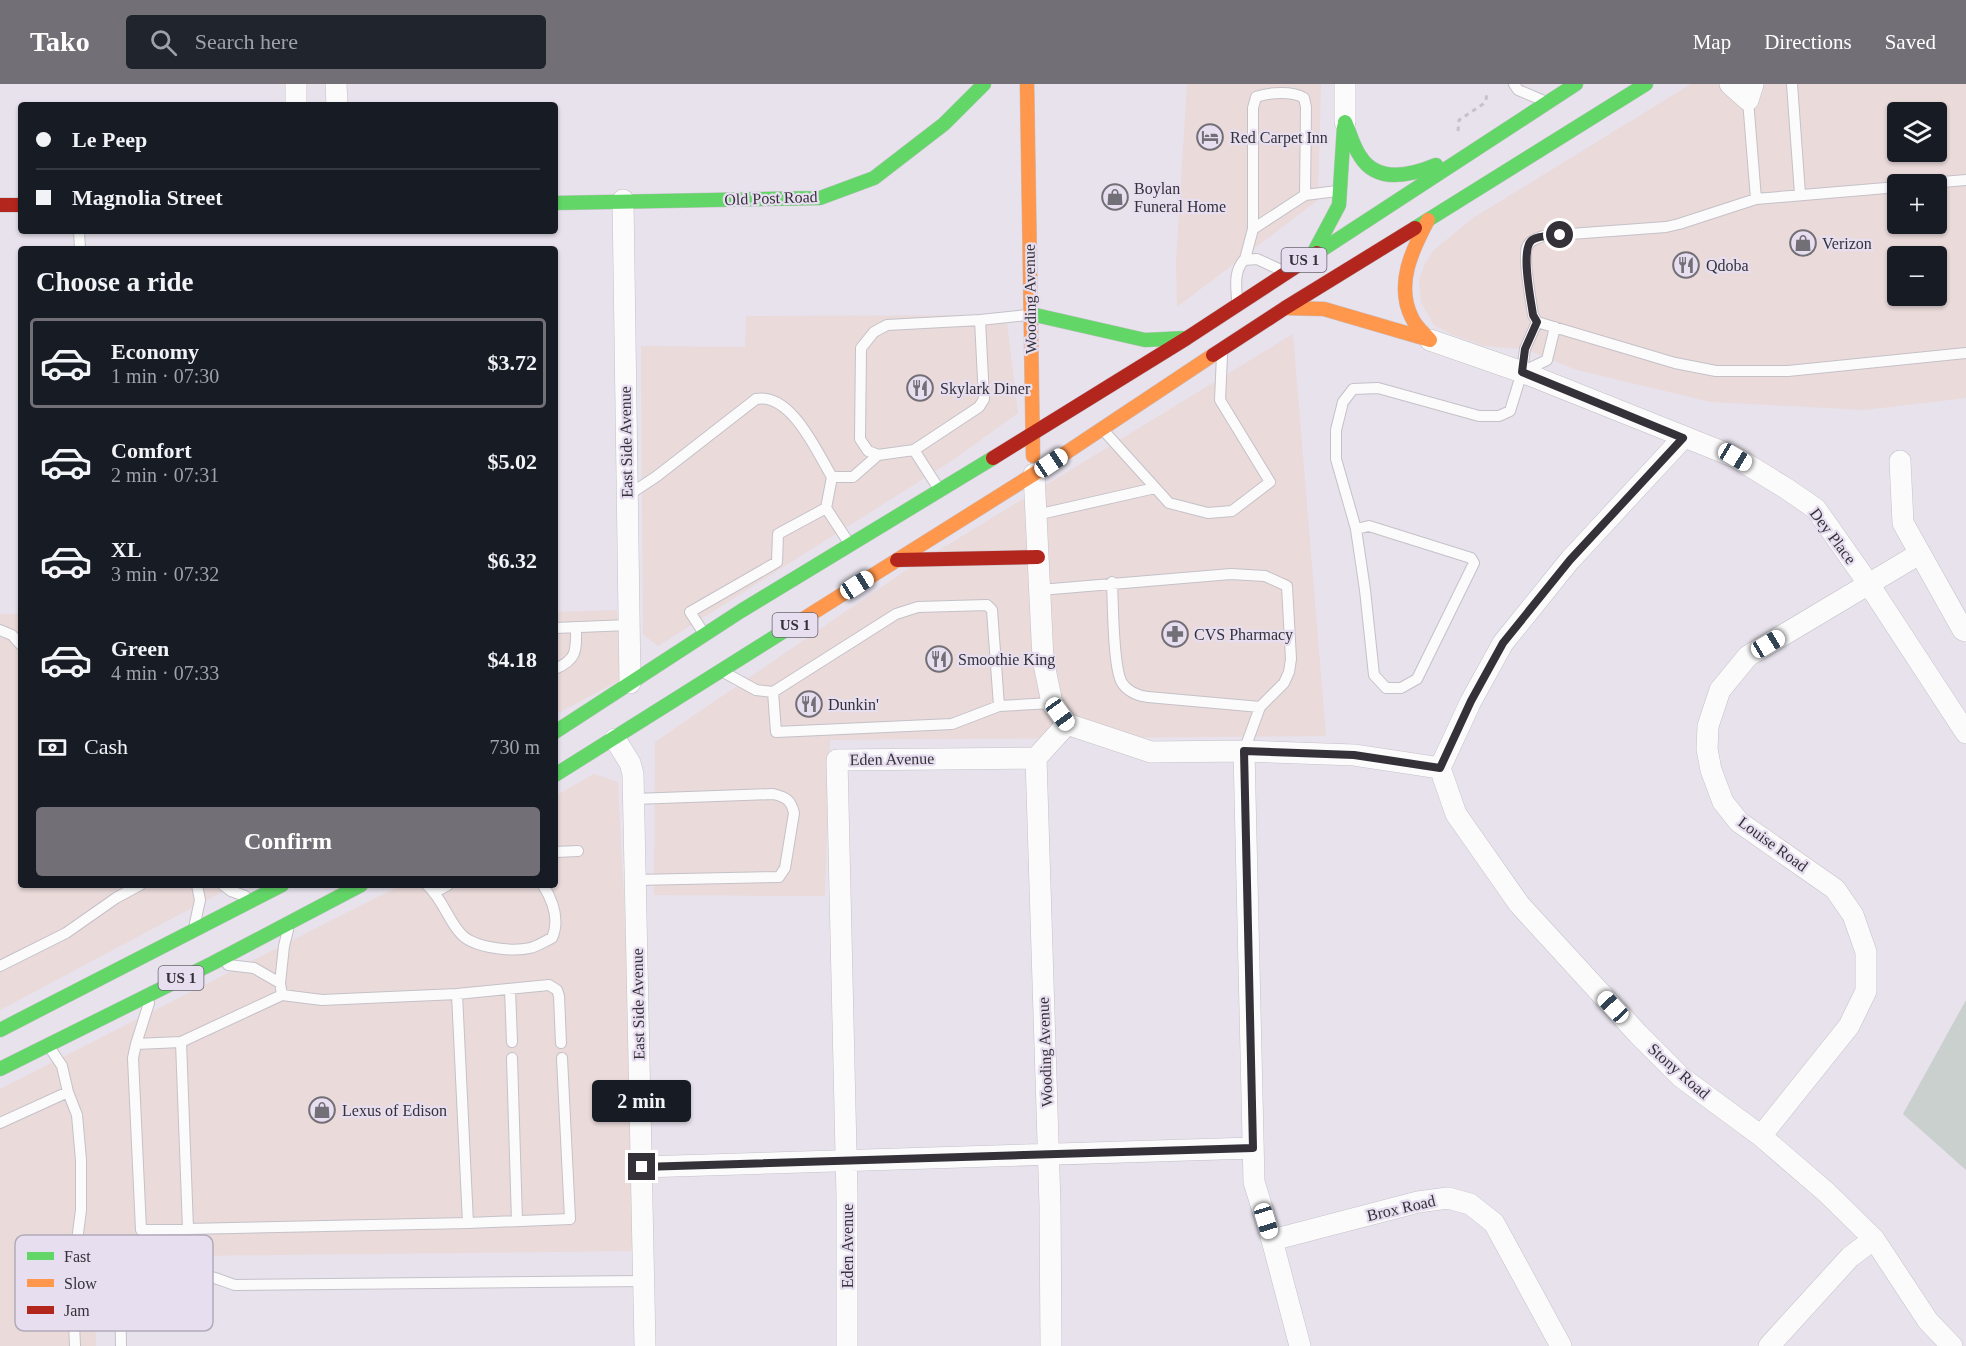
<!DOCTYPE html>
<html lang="en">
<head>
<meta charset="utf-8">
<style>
	body { margin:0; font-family:"Times New Roman",serif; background:#20242c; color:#f1f3f6; height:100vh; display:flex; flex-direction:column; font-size:22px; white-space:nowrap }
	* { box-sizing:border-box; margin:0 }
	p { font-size:20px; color:#9ea1a6 }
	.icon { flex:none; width:33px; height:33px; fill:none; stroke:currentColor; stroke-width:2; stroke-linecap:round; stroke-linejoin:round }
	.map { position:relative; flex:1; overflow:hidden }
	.drawer { position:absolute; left:18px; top:162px; width:540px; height:642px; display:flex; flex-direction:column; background:#171b24; border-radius:6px; box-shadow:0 2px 4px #0004 }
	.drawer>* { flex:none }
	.guide { position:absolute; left:18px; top:18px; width:540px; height:132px; border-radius:6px; box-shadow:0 2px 4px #0004; display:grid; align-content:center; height:132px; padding:0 18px; background:#171b24 }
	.controls { position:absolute; left:1887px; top:18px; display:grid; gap:12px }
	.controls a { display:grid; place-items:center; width:60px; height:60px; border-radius:6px; background:#171b24; box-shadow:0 2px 4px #0004; font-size:30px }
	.end { position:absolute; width:27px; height:27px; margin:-14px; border:8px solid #353138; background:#fff; box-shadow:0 0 0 3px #fff }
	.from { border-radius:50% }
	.bubble { position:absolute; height:42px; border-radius:6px; background:#171b24; box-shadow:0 2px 4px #0004; font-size:20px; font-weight:700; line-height:42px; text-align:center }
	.car { position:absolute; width:18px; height:36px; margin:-18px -9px; border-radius:8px; box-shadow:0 0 4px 2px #0007; background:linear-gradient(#fff 24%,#345 0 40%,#fff 0 76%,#345 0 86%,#fff 0) }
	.guide b { display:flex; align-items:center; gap:21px; height:57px; font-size:22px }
	.guide b+b { border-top:2px solid #363941 }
	.guide i { width:15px; height:15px; background:#f1f3f6 }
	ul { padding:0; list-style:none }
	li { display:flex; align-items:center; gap:18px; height:90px; margin:0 12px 9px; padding:0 6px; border:3px solid transparent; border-radius:6px }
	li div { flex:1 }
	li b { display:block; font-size:22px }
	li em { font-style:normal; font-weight:700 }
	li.active { border-color:#736f77 }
	li>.icon { width:54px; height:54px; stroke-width:1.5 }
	h2 { padding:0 18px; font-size:27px; line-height:72px }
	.pay { display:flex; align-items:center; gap:15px; height:66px; padding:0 18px; font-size:22px }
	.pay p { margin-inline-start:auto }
	.cta { display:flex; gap:12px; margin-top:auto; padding:12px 18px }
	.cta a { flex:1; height:69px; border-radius:6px; background:#736f77; color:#fff; font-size:24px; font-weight:700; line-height:69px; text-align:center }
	header { display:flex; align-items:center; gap:36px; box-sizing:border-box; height:84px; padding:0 30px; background:#736f77; color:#fff }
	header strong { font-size:28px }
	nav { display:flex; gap:33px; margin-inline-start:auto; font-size:21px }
	.search { width:420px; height:54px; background:#20242c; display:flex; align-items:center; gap:15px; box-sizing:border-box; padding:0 21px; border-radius:6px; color:#9ea1a6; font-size:22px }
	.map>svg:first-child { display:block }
	.commercial { fill:#eadada; fill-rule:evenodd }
	.green { fill:#c9d0ce }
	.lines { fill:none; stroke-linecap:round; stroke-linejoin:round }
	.lane-casing { stroke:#c5c1c8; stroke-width:12 }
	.street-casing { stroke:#c5c1c8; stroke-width:22 }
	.fast-casing { stroke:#c5c1c8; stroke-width:15 }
	.slow-casing { stroke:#c5c1c8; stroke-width:15 }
	.jam-casing { stroke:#c5c1c8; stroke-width:15 }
	.path { stroke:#c5c3c7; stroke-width:3; stroke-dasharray:4.5 4.5; stroke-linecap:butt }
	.lane { stroke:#fbfbfc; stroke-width:10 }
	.street { stroke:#fbfbfc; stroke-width:21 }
	.fast { stroke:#63d668; stroke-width:14 }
	.slow { stroke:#ff974d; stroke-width:14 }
	.jam { stroke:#b3261e; stroke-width:14 }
	.route { stroke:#353138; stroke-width:8 }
	.labels { text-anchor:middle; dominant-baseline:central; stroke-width:4.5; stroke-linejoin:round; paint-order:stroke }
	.shield { fill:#e7def0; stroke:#6a656f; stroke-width:1.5 }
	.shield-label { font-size:15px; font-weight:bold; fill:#353138 }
	.poi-label { font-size:16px; fill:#353138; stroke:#e7def0; text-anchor:start }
	.street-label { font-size:16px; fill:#353138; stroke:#e7def0 }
	.key { fill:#e7def0; stroke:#b2aab9; stroke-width:1.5 }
	.key-label { font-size:16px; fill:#353138 }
</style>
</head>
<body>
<header>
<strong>Tako</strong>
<div class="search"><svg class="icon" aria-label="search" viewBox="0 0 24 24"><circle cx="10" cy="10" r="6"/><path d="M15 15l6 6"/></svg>Search here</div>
<nav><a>Map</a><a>Directions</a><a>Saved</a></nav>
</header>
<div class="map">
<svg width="1966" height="1262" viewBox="0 0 1966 1262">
	<rect width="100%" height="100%" fill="#e7e2ec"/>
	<path class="commercial" d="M1187,0H1321L1318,116L1177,223L1176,178Z
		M1691,0H1966V314L1864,326L1711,318L1577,286L1525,265L1483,262L1453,251L1434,241L1421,218L1419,196L1425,180L1434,166L1473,134ZM1898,28H1936V68H1898ZM1898,100H1936V140H1898ZM1898,172H1936V212H1898Z
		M1006,231L1018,329L950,378L658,562L643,550L641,262L745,263L746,232Z
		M1293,250L1326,652L830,656L825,812L654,811L655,658L905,487Z
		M617,526L620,596L555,631V528Z
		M0,530H21V801H235L0,926Z
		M594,690L618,698L642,1167L93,1173L96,1262H0V1005L401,801H555V712Z"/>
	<path class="green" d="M1966,916V1086L1903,1030Z"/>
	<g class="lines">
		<g class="lane-casing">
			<path id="lane" d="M1514,0L1518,6L1542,16
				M1792,0L1800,110
				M1748,16L1756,115
				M1919,100L1966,96
				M1898,103L1756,115L1679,140L1666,143L1543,152C1536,155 1530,156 1527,163C1523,175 1531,216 1533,231L1537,238L1675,279L1716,287H1788L1966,269
				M1253,145V24L1256,13C1269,8 1293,7 1304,14L1306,23L1305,111
				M79,147L80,165
				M1245,175L1253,145L1305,111L1337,107
				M1237,215C1236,201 1234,187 1244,176L1257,175L1281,186
				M980,236L887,241L874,248L861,264L860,355L868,367L878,371L914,366L979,323L984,315L980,236L1027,231
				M1522,288L1547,276L1555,243
				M1104,347L1169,419L1208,429L1232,427L1270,398L1220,316L1222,271
				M914,366L937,402
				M627,412L657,392L756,315C791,308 817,368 832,393H853L878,371
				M826,424L847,456
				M1036,431L1155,404
				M1356,445L1369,442L1471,474L1474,479L1417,595L1401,604H1386L1374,591L1365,506L1356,445L1336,375V346L1343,318L1353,305L1378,304L1479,332H1499L1510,327L1522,288L1525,265L1537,238
				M1112,498C1113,519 1113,580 1121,597C1126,607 1138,612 1148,613L1260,623
				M1040,506L1231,490L1265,492L1287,502L1291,575L1289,588L1284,599L1260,623L1244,667
				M555,544L629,541
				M0,546L12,551L21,561
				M703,548L690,528L777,478L778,450L826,424L832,393
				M555,585C578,575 576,566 576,543
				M727,590L756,606L773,608L896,530L918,523L987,521L992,526L999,622L1052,619
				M773,608L776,648L952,640L999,622
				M634,715L773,710C786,713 791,716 794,729L785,784L779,793L635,796
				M555,768L578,767
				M223,801L231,807L245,812
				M427,801C443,815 448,837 462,851C475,864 513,868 530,864C538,862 545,857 552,854C560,836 553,817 543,801
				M435,808L448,801
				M195,839L200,816L197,801
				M228,881L254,884L280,899L284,862L288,846
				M0,882L66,849L116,814L140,801
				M280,899L282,911L322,916L457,910L549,901L557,906L559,912L561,959
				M510,905L512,958
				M149,919L136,960L133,974L141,1146L468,1139L457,910
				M181,958L188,1145
				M136,960L181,958L282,911
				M512,974L517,1137
				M68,1008L77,1031L81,1076V1126L72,1195L75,1262
				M0,1039L68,1008L62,982L50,964
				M468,1139L570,1135L562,974
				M121,1262L120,1202L122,1194C145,1180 182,1185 207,1192C217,1194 225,1198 235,1201L644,1197"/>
		</g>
		<g class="street-casing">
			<path id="street" d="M296,0V21
				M336,0L337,21
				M1345,0V38
				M1730,0L1748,16L1753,0
				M623,116L630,599
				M1430,256L1522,288L1735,373L1787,405L1816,425L1868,499L1966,649
				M1900,377L1903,439L1963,546L1966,547
				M1034,390L1043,575L1052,619L1067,640
				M615,655L630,679L633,690L645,1262
				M1244,667L1254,1098L1272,1156L1300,1262
				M1036,674L1050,1121L1051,1262
				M1440,684L1456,730L1519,820L1638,950L1681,993L1761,1052L1826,1108L1874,1155L1928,1237L1952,1262
				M1440,684L1471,617L1503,559L1570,476L1683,354
				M1761,1052L1849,942L1866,907V868L1853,831L1835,805L1739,738L1723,718L1711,686L1707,665L1708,642L1720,606L1748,572L1919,470
				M642,1083L1253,1064
				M1272,1156L1418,1118L1448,1114L1470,1120L1494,1139L1561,1262
				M847,1262V1112L837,676L1036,674L1067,640L1151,668L1244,667L1354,671L1440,684
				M1769,1262L1850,1173L1874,1155"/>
		</g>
		<g class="fast-casing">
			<path id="fast" d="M1345,38C1350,49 1353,62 1360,72C1377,100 1412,91 1436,81
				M555,119L820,114L874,94L944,40L984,0
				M1415,144L1646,0
				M1314,168L1339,121L1344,43
				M1317,169L1576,0
				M1031,230L1145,256L1186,254
				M555,648L741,527L993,374
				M555,691L800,537
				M0,946L282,801
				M0,985L213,879L361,801"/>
		</g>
		<g class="slow-casing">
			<path id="slow" d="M1027,0L1033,372
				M1428,136C1412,166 1395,201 1412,234C1416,243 1424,249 1430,256
				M1285,224L1324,225L1430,256
				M800,537L1034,390L1213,271"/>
		</g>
		<g class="jam-casing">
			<path id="jam" d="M0,121H21
				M1213,271L1285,224L1415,144
				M993,374L1187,254L1317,169
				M897,476L1038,473"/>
		</g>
		<path class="path" d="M1458,47L1459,36L1483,20L1486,16L1487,8"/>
		<use href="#lane" class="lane"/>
		<use href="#street" class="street"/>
		<use href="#fast" class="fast"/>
		<use href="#slow" class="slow"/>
		<use href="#jam" class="jam"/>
	</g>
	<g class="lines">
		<path class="route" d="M642,1083L1253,1064L1244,667L1354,671L1440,684L1471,617L1503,559L1570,476L1683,354L1522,288L1525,265L1537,238L1533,231C1531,216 1520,165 1532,156C1539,151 1552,152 1560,151"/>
	</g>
	<defs>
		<g id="hotel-ring" transform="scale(1.35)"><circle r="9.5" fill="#e7def0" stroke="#736f77" stroke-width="1.5"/><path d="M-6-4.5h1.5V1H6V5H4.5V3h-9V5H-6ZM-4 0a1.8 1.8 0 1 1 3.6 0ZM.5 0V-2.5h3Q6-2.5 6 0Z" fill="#736f77"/></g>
		<g id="shop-ring" transform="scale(1.35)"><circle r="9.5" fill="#e7def0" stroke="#736f77" stroke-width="1.5"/><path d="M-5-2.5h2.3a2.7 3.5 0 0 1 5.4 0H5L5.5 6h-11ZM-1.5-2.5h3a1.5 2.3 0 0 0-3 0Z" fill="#736f77"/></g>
		<g id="restaurant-ring" transform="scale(1.35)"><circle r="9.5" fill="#e7def0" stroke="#736f77" stroke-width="1.5"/><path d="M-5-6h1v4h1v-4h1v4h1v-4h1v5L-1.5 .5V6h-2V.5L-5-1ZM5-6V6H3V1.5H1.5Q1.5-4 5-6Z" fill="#736f77"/></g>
		<g id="pharmacy-ring" transform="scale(1.35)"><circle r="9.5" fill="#e7def0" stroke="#736f77" stroke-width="1.5"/><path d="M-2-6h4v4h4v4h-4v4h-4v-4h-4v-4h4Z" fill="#736f77"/></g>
	</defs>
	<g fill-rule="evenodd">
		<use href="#hotel-ring" x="1210" y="53"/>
		<use href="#shop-ring" x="1115" y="113"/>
		<use href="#shop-ring" x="1803" y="159"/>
		<use href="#restaurant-ring" x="1686" y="181"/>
		<use href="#restaurant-ring" x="920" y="304"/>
		<use href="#pharmacy-ring" x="1175" y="550"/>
		<use href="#restaurant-ring" x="939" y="575"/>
		<use href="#restaurant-ring" x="809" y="620"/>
		<use href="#shop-ring" x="322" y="1026"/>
	</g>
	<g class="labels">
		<g class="shield">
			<rect x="1281.5" y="164" width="45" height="24" rx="4.5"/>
			<rect x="772.5" y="529" width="45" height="24" rx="4.5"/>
			<rect x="158.5" y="882" width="45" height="24" rx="4.5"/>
		</g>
		<g class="shield-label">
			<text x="1304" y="176">US 1</text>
			<text x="795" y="541">US 1</text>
			<text x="181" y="894">US 1</text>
		</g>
		<g class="poi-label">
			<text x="1230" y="53">Red Carpet Inn</text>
			<text x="1134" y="104">Boylan<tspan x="1134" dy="18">Funeral Home</tspan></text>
			<text x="1822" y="159">Verizon</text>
			<text x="1706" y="181">Qdoba</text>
			<text x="940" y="304">Skylark Diner</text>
			<text x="1194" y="550">CVS Pharmacy</text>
			<text x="958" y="575">Smoothie King</text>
			<text x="828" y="620">Dunkin'</text>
			<text x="342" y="1026">Lexus of Edison</text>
		</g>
		<g class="street-label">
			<text transform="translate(771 114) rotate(-2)">Old Post Road</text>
			<text transform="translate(1030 215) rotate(-91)">Wooding Avenue</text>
			<text transform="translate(626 358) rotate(-91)">East Side Avenue</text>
			<text transform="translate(1833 452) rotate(53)">Dey Place</text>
			<text transform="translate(892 675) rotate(-1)">Eden Avenue</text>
			<text transform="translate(1773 760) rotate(36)">Louise Road</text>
			<text transform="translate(638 920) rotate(-91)">East Side Avenue</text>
			<text transform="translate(1045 968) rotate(-92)">Wooding Avenue</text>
			<text transform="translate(1679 987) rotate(41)">Stony Road</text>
			<text transform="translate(1401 1124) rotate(-13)">Brox Road</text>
			<text transform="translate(847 1162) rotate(-90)">Eden Avenue</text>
		</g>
	</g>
	<rect x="15" y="1151" width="198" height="96" rx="9" class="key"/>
	<rect x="27" y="1168" width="27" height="8" fill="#63d668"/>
	<rect x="27" y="1195" width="27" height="8" fill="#ff974d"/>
	<rect x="27" y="1222" width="27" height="8" fill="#b3261e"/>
	<g class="key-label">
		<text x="64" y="1178">Fast</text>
		<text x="64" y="1205">Slow</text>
		<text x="64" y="1232">Jam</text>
	</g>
</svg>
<div class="controls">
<a><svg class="icon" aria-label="layers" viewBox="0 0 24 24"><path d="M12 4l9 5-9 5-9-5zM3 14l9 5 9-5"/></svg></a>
<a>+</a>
<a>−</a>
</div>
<i class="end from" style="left:1560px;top:151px"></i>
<i class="end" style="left:642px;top:1083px"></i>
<div class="bubble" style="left:592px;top:996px;width:99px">2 min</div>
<i class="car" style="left:1735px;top:373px;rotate:121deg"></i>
<i class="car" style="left:1051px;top:379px;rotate:56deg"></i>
<i class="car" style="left:857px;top:501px;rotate:58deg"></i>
<i class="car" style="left:1768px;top:560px;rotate:59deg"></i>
<i class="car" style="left:1060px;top:630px;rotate:144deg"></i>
<i class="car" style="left:1613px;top:923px;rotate:317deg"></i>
<i class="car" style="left:1266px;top:1137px;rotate:163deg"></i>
<div class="guide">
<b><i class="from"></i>Le Peep</b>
<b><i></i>Magnolia Street</b>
</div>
<section class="drawer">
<h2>Choose a ride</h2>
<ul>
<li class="active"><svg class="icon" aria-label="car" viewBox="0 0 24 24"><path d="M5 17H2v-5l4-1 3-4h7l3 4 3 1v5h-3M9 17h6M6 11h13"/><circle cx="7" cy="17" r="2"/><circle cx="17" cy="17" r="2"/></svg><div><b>Economy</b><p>1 min · 07:30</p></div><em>$3.72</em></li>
<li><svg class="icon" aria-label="car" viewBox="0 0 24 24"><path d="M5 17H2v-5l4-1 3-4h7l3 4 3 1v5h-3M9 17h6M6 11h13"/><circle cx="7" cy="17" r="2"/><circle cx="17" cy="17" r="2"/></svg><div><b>Comfort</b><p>2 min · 07:31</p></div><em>$5.02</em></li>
<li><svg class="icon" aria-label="car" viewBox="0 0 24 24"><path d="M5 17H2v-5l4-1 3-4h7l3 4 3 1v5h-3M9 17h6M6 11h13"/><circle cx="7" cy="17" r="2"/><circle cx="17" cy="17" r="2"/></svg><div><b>XL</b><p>3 min · 07:32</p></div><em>$6.32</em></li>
<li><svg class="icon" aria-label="car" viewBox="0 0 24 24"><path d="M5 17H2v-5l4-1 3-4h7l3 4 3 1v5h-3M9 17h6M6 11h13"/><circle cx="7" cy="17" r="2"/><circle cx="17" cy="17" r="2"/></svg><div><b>Green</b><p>4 min · 07:33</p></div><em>$4.18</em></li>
</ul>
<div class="pay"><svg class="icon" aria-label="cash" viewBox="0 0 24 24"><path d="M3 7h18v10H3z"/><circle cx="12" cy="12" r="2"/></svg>Cash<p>730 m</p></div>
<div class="cta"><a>Confirm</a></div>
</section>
</div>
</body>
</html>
